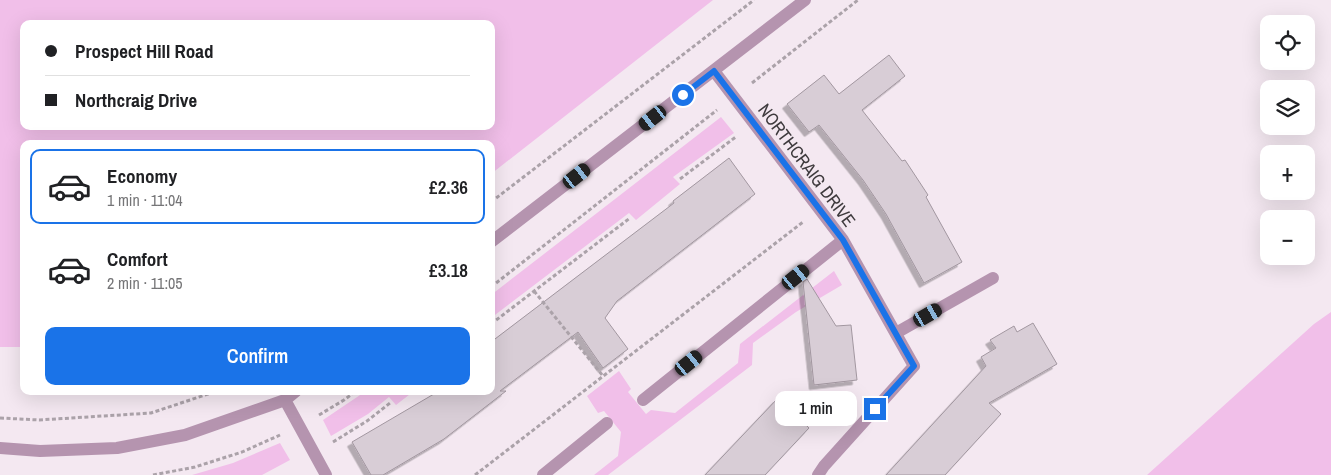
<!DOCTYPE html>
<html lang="en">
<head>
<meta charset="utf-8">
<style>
	body { margin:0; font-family:"Archivo Narrow",sans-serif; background:#f2f2f2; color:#202124; height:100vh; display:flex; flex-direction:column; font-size:19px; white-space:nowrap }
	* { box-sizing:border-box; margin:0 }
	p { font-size:16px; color:#757577 }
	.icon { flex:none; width:28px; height:28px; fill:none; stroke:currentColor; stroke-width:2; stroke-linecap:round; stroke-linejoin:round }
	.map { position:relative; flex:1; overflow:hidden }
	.sheet { position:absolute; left:20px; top:140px; width:475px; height:255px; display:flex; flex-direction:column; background:#fff; border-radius:10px; box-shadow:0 5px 20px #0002 }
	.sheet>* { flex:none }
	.top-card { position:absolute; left:20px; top:20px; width:475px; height:110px; border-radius:10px; box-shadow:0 5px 20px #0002; display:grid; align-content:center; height:110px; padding:0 25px; background:#fff }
	.controls { position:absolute; left:1260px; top:15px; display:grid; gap:10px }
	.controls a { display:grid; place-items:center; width:55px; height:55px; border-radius:10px; background:#fff; box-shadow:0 5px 20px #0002; font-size:25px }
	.end { position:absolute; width:22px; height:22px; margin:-11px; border:6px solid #1a73e8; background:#fff; box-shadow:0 0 0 2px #fff }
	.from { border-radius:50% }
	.bubble { position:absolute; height:35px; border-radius:10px; background:#fff; box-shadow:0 5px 20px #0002; font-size:16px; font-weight:600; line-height:35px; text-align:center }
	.car { position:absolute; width:15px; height:30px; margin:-15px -8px; border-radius:6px; box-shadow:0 0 4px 1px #0007; background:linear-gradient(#222 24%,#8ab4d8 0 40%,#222 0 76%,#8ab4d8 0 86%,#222 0) }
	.top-card b { display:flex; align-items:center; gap:18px; height:48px; font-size:19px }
	.top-card b+b { border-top:1px solid #e0e0e0 }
	.top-card i { width:12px; height:12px; background:#202124 }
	ul { padding:9px 0 0; list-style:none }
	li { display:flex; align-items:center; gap:15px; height:75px; margin:0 10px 8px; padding:0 15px; border:2px solid transparent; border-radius:10px }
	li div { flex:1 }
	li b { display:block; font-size:19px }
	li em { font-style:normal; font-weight:600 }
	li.selected { border-color:#1a73e8 }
	li>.icon { width:45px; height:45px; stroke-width:1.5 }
	.button { display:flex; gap:10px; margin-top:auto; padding:10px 25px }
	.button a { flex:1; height:58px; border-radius:10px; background:#1a73e8; color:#fff; font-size:20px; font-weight:600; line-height:58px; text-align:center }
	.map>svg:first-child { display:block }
	.green { fill:#f1bfe9; fill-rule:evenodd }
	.building { fill:#d8cdd6; stroke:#a297a0; filter:url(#shadow) }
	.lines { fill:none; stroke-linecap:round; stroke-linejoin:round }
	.path { stroke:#aba2a9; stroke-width:3; stroke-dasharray:4 2.5; stroke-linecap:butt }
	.lane { stroke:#b594af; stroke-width:12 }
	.street { stroke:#b594af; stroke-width:12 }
	.route { stroke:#1a73e8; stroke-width:6 }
	.labels { text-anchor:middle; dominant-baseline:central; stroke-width:4; stroke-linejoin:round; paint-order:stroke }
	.street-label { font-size:18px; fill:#3e3a3d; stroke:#f4e8f1 }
</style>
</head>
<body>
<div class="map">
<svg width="1331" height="475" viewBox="0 0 1331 475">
	<defs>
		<filter id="shadow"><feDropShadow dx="-4.5" dy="4.5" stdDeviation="0" flood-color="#0004"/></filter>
	</defs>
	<rect width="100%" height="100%" fill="#f4e8f1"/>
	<path class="green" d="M0,0H713L491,174V144H24V347H0ZM24,24H491V126H24Z
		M721,117L734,133L673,177L680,184L636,220L629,213L491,318V295Z
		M834,271L842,285L796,312L753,343L752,365L608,475H594L618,456L621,432L604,411L598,413L587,396L619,371L631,389L628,392L646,414L651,410L675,413L738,363L740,344Z
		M1331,312V475H1147L1314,324Z
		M366,391H414L396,405L389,397L368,414L331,436L323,420Z
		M280,443L290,460L262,475H192L233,463Z"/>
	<path class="building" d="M889,55L905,76L862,110L902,161L905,160L928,195L926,197L962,262L924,283L886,214L863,180L819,125L809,132L787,104L824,75L839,94Z
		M729,158L755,194L617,301L605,318L628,349L603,368L578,332L500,391H506L444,439L383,475H371L352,442L439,391H491V342L674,203L673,201Z
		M807,279L836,326L851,325L857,380L814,385L803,282Z
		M1033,323L1057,364L989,403L1001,414L945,475H886L986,366L981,357L996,348L990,340L1014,326L1017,332Z
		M778,398L809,428L765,475H705Z"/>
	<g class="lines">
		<path class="path" d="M752,83L858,0
			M680,179L737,136
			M491,202L754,0
			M491,287L717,110
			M534,291L603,376
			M491,324L630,218
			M319,415L344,400L356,391
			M0,418L39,420L151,413L217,391
			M333,442L367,421L390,403
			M153,475L195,467L242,452L280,435
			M475,475L803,222"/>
		<path class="lane" d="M896,333L993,278"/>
		<path class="street" d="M714,71L843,240L914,366L824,466L818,475
			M491,242L805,0
			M285,400L326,475
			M643,400L843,240
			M0,448L40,451L117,448L185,435L285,400L296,391
			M543,475L607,423"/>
	</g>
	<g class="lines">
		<path class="route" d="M683,95L714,71L843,240L914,366L875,409"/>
	</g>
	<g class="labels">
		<g class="street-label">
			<text transform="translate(807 165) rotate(53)">NORTHCRAIG DRIVE</text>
		</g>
	</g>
</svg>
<div class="controls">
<a><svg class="icon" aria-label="locate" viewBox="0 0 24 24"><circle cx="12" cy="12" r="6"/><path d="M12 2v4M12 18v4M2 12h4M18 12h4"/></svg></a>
<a><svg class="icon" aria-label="layers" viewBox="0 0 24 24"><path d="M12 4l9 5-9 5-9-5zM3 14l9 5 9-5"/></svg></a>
<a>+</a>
<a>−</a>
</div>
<i class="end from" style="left:683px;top:95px"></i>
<i class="end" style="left:875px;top:409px"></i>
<div class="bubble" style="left:775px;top:391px;width:82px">1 min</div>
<i class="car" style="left:653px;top:118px;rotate:232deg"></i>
<i class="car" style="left:577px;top:176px;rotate:52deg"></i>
<i class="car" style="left:796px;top:277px;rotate:51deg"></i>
<i class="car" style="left:928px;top:315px;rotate:60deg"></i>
<i class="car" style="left:689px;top:363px;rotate:51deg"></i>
<div class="top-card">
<b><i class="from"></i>Prospect Hill Road</b>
<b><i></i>Northcraig Drive</b>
</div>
<section class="sheet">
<ul>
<li class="selected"><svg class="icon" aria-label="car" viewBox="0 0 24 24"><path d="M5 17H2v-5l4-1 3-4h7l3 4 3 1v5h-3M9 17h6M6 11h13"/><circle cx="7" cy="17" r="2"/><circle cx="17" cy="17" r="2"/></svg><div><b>Economy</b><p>1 min · 11:04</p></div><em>£2.36</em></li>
<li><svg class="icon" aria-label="car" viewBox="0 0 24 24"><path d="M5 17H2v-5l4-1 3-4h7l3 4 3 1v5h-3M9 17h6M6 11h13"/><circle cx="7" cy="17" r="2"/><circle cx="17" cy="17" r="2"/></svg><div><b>Comfort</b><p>2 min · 11:05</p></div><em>£3.18</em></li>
</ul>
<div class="button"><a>Confirm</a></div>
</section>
</div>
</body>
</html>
